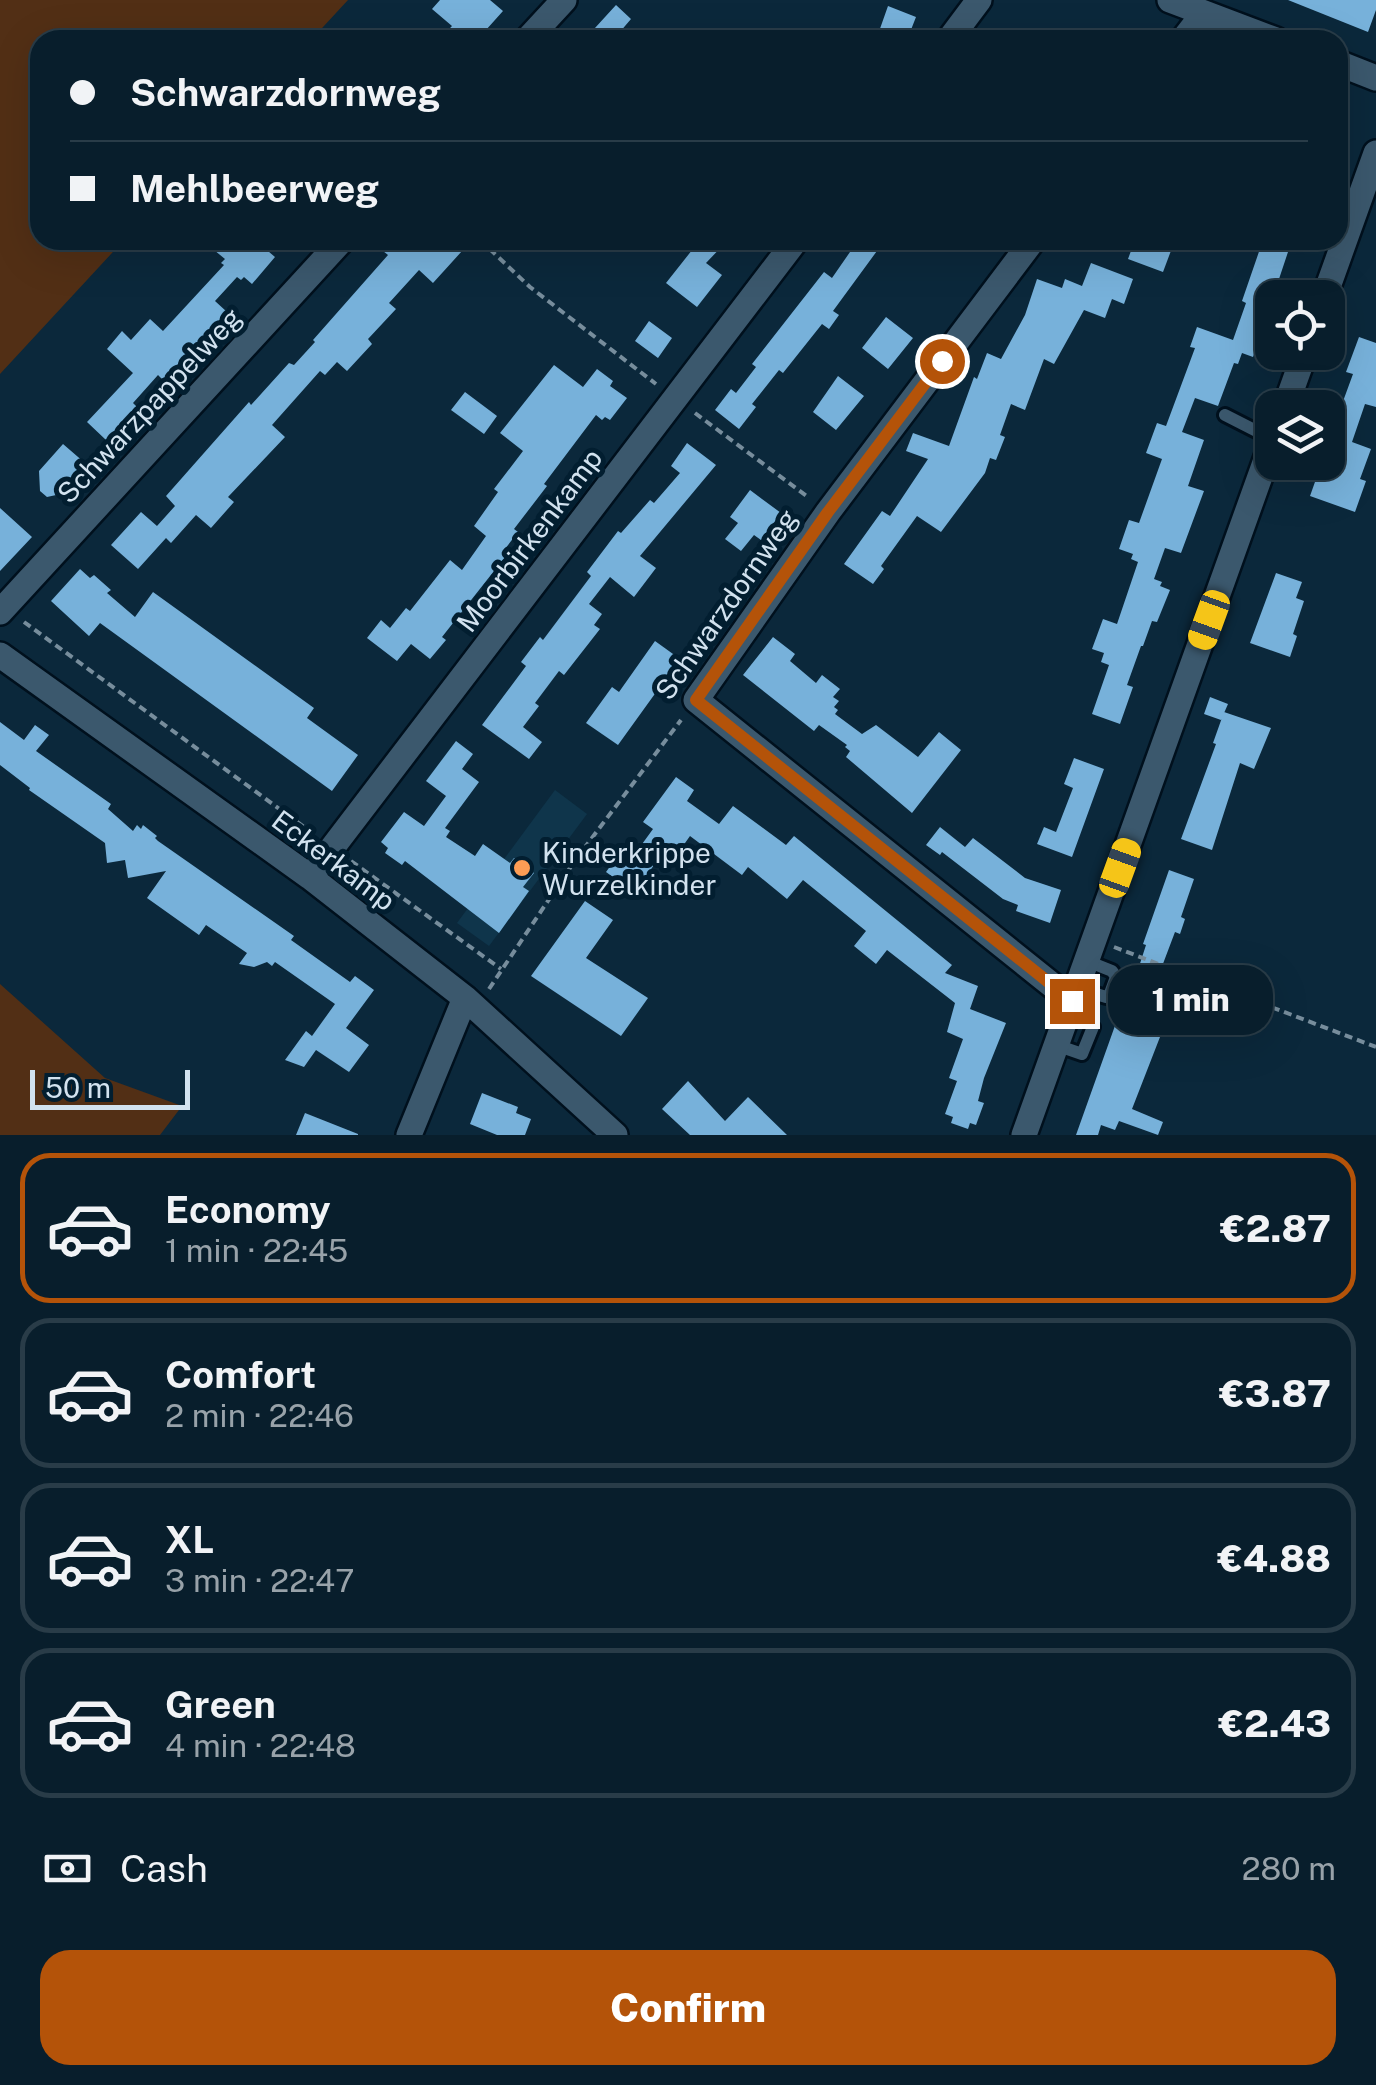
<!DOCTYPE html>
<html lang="en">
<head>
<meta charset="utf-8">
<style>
	body { margin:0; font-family:"Public Sans",sans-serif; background:#112734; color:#f1f3f6; height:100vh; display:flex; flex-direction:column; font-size:38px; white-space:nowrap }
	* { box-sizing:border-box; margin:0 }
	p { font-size:32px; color:#98a2a9 }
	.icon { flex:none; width:55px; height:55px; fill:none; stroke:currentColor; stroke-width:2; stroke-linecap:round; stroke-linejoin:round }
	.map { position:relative; height:1135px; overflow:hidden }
	.panel { display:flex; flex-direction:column; background:#081e2c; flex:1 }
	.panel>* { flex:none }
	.guide { position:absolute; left:30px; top:30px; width:1318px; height:220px; border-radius:30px; box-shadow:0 10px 40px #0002,0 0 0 2px #293c48; display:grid; align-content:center; height:220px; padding:0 40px; background:#081e2c }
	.controls { position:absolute; left:1255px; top:280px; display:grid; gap:20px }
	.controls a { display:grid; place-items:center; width:90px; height:90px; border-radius:20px; background:#081e2c; box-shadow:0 10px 40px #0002,0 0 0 2px #293c48; font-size:50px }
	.scale { position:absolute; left:30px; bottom:25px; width:160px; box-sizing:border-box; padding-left:10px; border:5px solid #d2e2ef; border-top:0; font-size:28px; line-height:35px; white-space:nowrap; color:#d2e2ef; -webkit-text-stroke:8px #021e30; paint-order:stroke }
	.end { position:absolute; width:45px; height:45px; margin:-22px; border:12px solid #b45309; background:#fff; box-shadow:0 0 0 5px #fff }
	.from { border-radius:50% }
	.bubble { position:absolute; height:70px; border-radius:30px; background:#081e2c; box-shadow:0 10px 40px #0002,0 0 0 2px #293c48; font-size:32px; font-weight:800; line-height:70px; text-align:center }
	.car { position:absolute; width:30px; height:60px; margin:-30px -15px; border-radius:12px; box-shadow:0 0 8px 2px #0007; background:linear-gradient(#f5c518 24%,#345 0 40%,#f5c518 0 76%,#345 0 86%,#f5c518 0) }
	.guide b { display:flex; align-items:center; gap:35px; height:95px; font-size:38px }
	.guide b+b { border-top:2px solid #293c48 }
	.guide i { width:25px; height:25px; background:#f1f3f6 }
	ul { padding:18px 0 0; list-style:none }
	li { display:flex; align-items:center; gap:30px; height:150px; margin:0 20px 15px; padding:0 20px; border:5px solid #293c48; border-radius:30px }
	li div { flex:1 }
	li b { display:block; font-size:38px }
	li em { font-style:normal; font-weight:800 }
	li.active { border-color:#b45309 }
	li>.icon { width:90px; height:90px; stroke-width:1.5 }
	.pay { display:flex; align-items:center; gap:25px; height:110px; padding:0 40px; font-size:38px }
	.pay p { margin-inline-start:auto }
	.primary-button { display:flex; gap:20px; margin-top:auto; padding:20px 40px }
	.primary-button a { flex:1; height:115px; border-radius:30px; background:#b45309; color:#fff; font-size:40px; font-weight:800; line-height:115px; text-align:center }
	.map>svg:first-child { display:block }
	.built { fill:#0f354b }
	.green { fill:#522f15 }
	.building { fill:#77b1da }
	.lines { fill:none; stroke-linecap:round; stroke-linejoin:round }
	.lane-casing { stroke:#00101d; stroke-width:18 }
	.street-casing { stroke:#00101d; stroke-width:30 }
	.path { stroke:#778d9c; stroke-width:4; stroke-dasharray:8 5; stroke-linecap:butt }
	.lane { stroke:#3b586d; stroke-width:12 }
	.street { stroke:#3b586d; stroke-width:25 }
	.route { stroke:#b45309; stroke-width:12 }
	.poi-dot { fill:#fd9d55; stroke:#021e30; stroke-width:4 }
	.labels { text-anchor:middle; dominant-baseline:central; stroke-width:10; stroke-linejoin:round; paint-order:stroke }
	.street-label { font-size:28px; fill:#d2e2ef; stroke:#021e30 }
	.poi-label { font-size:28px; fill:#d2e2ef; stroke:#021e30; text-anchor:start }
</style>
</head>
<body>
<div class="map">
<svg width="1376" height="1135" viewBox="0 0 1376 1135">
	<rect width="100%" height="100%" fill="#0b283b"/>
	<path class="built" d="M555,790L587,814L489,946L457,923Z"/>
	<path class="green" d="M0,0H348L311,40H40V240H124L0,374Z
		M0,984L105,1078L182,1106L160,1135H0Z"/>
	<path class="building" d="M440,0H490L503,11L477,40H439L452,26L432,9Z
		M1288,0H1376V10L1368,32Z
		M616,5L631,19L613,40H584Z
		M888,6L916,17L907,40H876Z
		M223,240H238L247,248L255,240L275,257L252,284L244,277L241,280L237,277L215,301L227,312L163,380L158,375L133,403L137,407L106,440L87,422L133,373L107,349L122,331L131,340L150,319L163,331L224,265L221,263L225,259L214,250Z
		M393,240H472L433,283L419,270L389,303L396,309L368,339L372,344L347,371L337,362L325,375L320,371L272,425L285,437L228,497L234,502L211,528L196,515L171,543L166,538L138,569L111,545L141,512L157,526L175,506L166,496L249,402L251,405L289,363L294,365L315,342L313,340L388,255L383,251Z
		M700,240H728L706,263L722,275L697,307L666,283Z
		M834,240H885L833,311L839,315L829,329L822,324L783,373L779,370L752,404L756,407L739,429L715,410L731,389L736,393L756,367L752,364L824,272L832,278L850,252Z
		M1135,240H1175L1163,272L1128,259Z
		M1263,240H1292L1253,357L1242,353L1238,364L1234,363L1218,406L1195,398L1182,432L1204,440L1188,486L1204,491L1181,553L1165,548L1154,579L1162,582L1160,586L1170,590L1157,622L1152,621L1143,646H1141L1127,685L1133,687L1120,724L1092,714L1109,665L1101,662L1104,653L1092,649L1103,619L1117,624L1138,562L1131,559L1133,554L1119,549L1129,520L1139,523L1162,459L1146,453L1157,423L1166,426L1195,348L1190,347L1197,327L1233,340L1246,303L1242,301Z
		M1091,263L1133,279L1124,304L1112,299L1105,318L1084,310L1054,364L1044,359L1025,410L1011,404L1000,435L1005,437L996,460L990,458L985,473L941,532L917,516L881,566L884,569L873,584L844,564L882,511L890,516L928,459L906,451L913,433L949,446L974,377L977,379L987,353L1001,359L1025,315L1037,279L1062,288L1065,279L1082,286Z
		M886,317L913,338L888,369L862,348Z
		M649,321L672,338L658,358L635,341Z
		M1359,337L1376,343V407L1365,404L1352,442L1371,449L1360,479L1366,481L1355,512L1310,496L1321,465L1328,467V418L1333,419L1335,414L1338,415L1353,374L1346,372Z
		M554,365L583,387L597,369L613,381L610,386L627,398L610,420L605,417L602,420L596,415L544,484L547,486L514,529L518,532L505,549L509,552L442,637L446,640L430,659L411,644L397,661L367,638L381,620L390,628L406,608L410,611L450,560L462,570L486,536L474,526L498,492L494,489L523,451L500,433Z
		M838,376L864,396L836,430L813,412Z
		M465,392L497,416L484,434L451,410Z
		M687,443L716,465L640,556L656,568L634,597L610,577L589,604L602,614L594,625L600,629L564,675L559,671L535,703L539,706L523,727L542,742L529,759L482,725L526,666L521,662L540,637L543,640L591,576L587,572L618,531L621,533L650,500L654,503L680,473L671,466Z
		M63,444L85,463L70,481V492L47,497L40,491L39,471Z
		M750,490L781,513L761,540L754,535L741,551L725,539L738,523L730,517Z
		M0,508L32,537L0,571Z
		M80,569L90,578L94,575L111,590L107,593L135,617L153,592L314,708L307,718L358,755L332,791L100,623L89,636L51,601Z
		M1276,573L1302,582L1296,598L1304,601L1293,634L1297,636L1290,657L1250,643Z
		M773,637L795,654L790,661L816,683L822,675L840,689L833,697L839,701L834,707L838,710L835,714L862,734L876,725L918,757L939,732L961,750L912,813L846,757L850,751L845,747L847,745L819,725L814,731L743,675Z
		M655,641L680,659L618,745L586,723L612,687L619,692Z
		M1210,697L1228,704L1221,720L1204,714Z
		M1224,712L1271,728L1254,769L1240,763L1212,850L1181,839L1216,744L1213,743Z
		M0,722L24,740L35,725L49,735L36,751L111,804L108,809L133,831L137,825L141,829L143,825L157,836L155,838L158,841L294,936L291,940L350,982L355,976L374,990L346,1028L369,1045L349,1072L316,1050L304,1067L285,1060L306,1031L312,1036L335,1004L275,962L272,966L267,962L254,967L239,964L247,953L206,925L199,935L147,898L166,871L128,878L125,860L107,863L105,843L29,790L30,788L0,765Z
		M456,741L473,754L462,769L479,782L445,828L450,831L446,837L475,856L483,844L510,863L514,858L534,873L523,887L529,891L499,933L405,861L402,865L385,853L388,848L381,842L404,812L424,826L446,796L426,781Z
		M1074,758L1104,769L1072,857L1037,844L1044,827L1056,832L1073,788L1064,784Z
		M676,777L694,790L687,801L719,824L733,806L786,845L794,836L952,965L945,973L978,986L970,1009L1006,1023L984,1078L978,1101L984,1103L976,1125L970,1123L968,1129L951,1123L953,1117L945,1114L957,1081L949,1078L963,1039L947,1032L955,1003L887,950L876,964L854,946L866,931L803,880L787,899L748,867L742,875L690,836L673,860L663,853L634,892L606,872L619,854L629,862L653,829L643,822Z
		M940,827L965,847L973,838L1025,878L1061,890L1050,923L1016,911L1018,905L1003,899L942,852L940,855L926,845Z
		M1169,870L1194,879L1181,917L1185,919L1180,934L1175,932L1158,977L1166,980L1164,987L1195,1001L1186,1026L1167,1019L1132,1109L1163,1122L1158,1135L1119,1121L1115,1130L1101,1125L1098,1135H1076L1132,978L1135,979L1146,945L1143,944Z
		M585,901L613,920L586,958L648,998L621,1036L531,976Z
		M688,1081L725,1121L748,1097L787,1135H690L662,1109Z
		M482,1093L518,1107L516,1113L531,1119L525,1135H497L470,1124Z
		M305,1113L358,1134V1135H296Z"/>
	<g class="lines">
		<g class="lane-casing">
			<path id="lane" d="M1225,415L1272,439
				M1077,988L1106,997L1109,996L1116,977L1112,971L1087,961
				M1056,1045L1082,1054L1093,1027"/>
		</g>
		<g class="street-casing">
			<path id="street" d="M1170,0L1276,40
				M527,40L564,0
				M949,40L979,0
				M1183,40L1204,13
				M1338,63L1376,78
				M1033,240L828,512L696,700L1072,1001
				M1324,298L1376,153
				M1285,408L1305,352
				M0,612L342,240
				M0,655L310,877L465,998L615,1135
				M310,877L796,240
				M409,1135L465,998
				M1024,1135L1272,443"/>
		</g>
		<path class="path" d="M480,240L530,287L656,384
			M695,413L808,497
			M24,622L315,835
			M351,861L501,969
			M1114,947L1376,1047
			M489,989L576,859L681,720"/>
		<use href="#lane" class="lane"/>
		<use href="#street" class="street"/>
	</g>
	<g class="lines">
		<path class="route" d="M942,361L828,512L696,700L1072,1001"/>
	</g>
	<circle class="poi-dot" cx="522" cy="868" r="10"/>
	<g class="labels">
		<g class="street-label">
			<text transform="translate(149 405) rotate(-47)">Schwarzpappelweg</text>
			<text transform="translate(529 540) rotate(-53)">Moorbirkenkamp</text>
			<text transform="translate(726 604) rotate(-55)">Schwarzdornweg</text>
			<text transform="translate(334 860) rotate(37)">Eckerkamp</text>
		</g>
		<g class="poi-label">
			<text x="542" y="852">Kinderkrippe<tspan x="542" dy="32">Wurzelkinder</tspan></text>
		</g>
	</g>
</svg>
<div class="controls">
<a><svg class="icon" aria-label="locate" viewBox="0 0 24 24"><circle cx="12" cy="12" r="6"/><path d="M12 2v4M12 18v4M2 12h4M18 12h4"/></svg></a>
<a><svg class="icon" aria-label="layers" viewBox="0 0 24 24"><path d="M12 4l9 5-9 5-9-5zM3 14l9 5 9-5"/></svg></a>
</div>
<div class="scale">50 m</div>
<i class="end from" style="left:942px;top:361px"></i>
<i class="end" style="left:1072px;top:1001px"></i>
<div class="bubble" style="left:1108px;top:965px;width:165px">1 min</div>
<i class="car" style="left:1209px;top:620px;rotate:200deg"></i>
<i class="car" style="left:1120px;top:868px;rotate:20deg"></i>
<div class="guide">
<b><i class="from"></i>Schwarzdornweg</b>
<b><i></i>Mehlbeerweg</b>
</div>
</div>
<section class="panel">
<ul>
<li class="active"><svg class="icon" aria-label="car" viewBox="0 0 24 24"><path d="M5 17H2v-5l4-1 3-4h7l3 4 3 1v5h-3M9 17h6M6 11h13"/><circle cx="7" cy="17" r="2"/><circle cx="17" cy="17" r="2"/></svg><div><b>Economy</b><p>1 min · 22:45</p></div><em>€2.87</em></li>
<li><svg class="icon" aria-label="car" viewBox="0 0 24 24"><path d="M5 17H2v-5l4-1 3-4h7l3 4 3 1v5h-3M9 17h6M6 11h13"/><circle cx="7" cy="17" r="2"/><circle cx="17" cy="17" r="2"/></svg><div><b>Comfort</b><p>2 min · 22:46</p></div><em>€3.87</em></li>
<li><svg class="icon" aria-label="car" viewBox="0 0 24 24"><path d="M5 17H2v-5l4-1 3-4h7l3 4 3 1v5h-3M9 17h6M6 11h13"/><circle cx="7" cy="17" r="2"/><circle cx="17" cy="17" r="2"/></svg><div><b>XL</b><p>3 min · 22:47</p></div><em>€4.88</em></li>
<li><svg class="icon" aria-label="car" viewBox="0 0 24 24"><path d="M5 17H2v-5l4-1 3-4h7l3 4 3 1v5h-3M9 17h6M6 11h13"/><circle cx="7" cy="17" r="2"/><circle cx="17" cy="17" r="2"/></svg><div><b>Green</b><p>4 min · 22:48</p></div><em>€2.43</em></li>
</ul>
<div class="pay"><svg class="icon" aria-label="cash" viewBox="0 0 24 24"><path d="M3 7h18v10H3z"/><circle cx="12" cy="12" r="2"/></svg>Cash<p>280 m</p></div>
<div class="primary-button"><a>Confirm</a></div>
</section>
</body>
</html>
